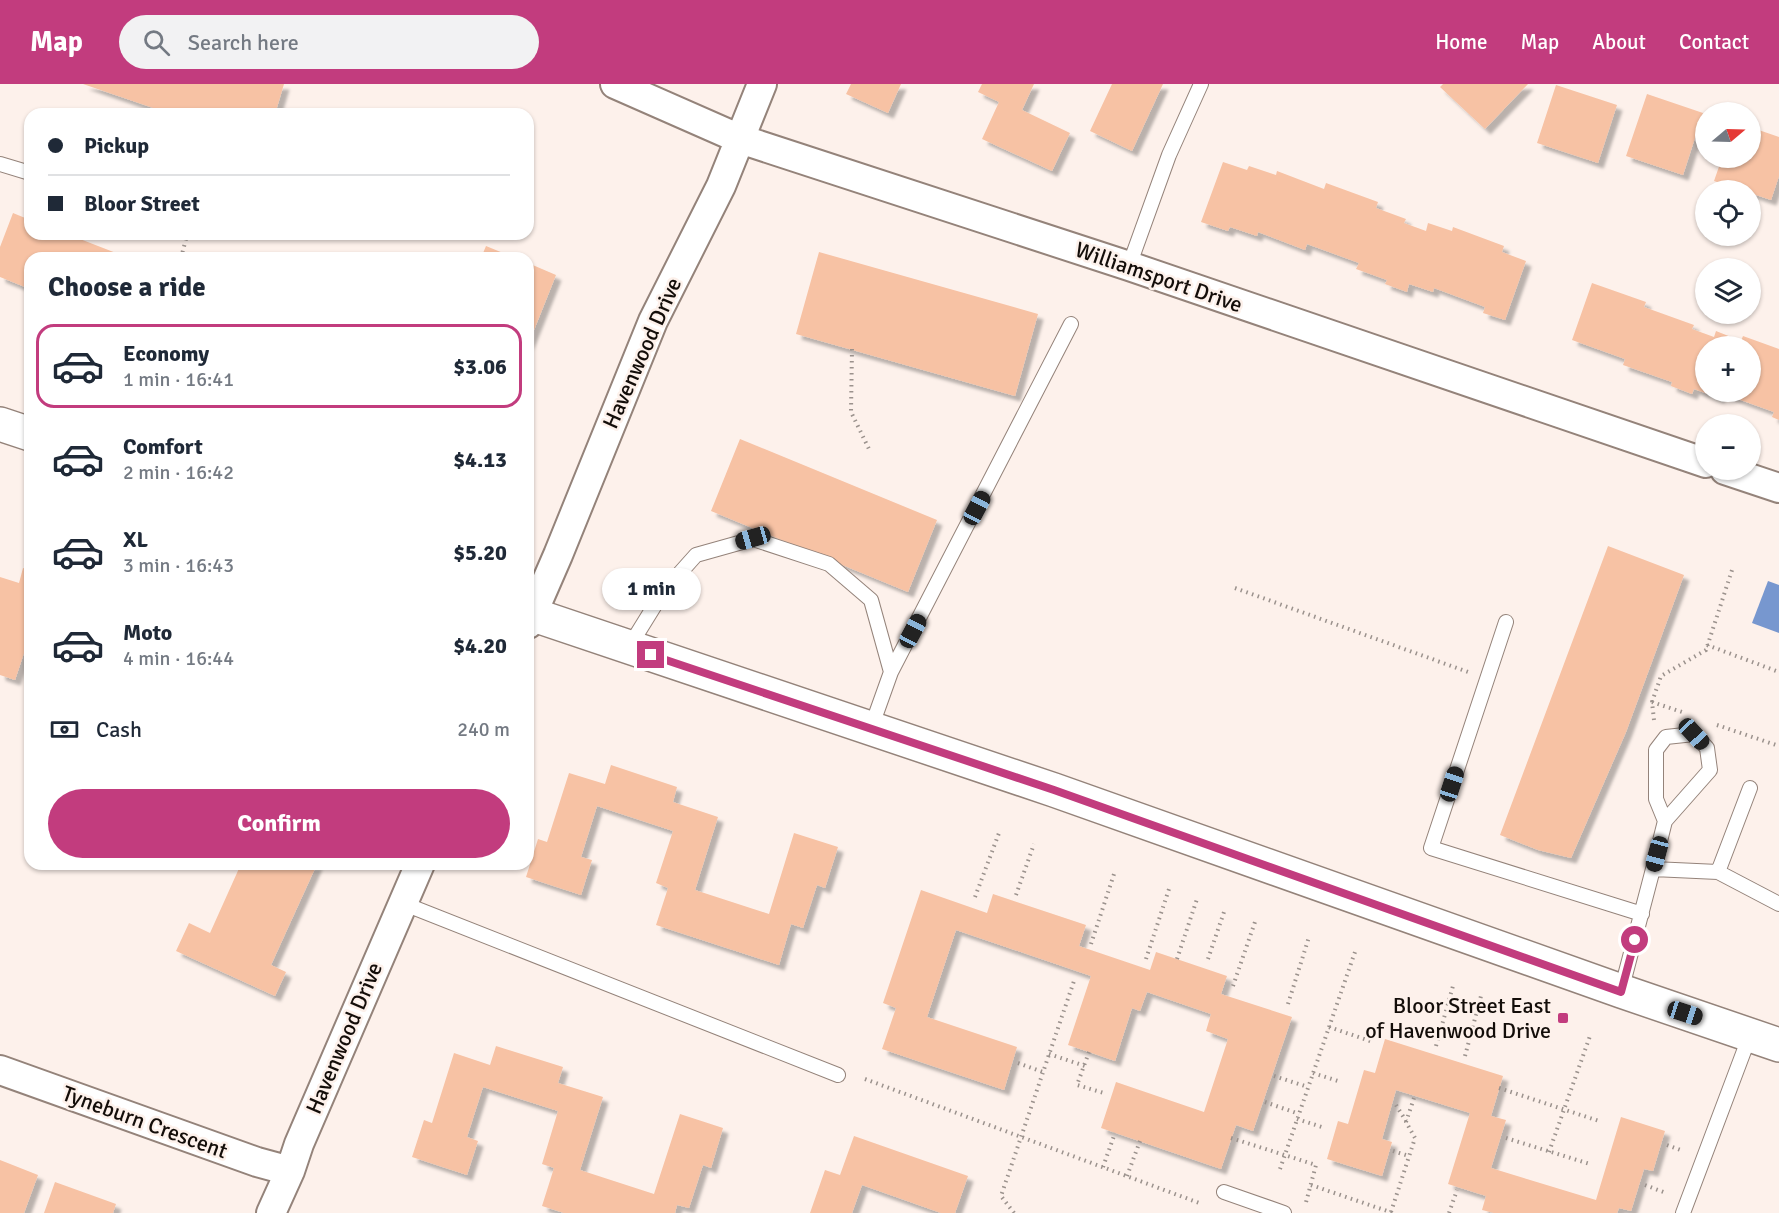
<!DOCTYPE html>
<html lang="en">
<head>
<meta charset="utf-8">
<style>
	body { margin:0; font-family:Signika,sans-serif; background:#f2f2f3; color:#1f2937; height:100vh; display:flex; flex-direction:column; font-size:22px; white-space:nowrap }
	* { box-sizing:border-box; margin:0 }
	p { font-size:20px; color:#747a83 }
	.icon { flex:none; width:33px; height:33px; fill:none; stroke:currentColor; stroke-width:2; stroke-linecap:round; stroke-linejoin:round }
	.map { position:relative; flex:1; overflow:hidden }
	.side { position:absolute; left:24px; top:168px; width:510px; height:618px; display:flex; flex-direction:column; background:#fff; border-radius:18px; box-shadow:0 2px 4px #0004 }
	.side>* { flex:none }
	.hud { position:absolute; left:24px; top:24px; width:510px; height:132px; border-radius:18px; box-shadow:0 2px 4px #0004; display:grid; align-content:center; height:132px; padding:0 24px; background:#fff }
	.needle { width:39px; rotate:71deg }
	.tools { position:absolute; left:1695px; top:18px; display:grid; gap:12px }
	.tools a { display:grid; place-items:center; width:66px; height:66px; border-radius:50%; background:#fff; box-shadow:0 2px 4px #0004; font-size:30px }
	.end { position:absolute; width:27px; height:27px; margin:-14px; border:8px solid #c23c7e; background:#fff; box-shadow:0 0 0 3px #fff }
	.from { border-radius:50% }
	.bubble { position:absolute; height:42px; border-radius:21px; background:#fff; box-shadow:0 2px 4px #0004; font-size:20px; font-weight:700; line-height:42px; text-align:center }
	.car { position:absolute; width:18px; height:36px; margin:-18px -9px; border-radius:8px; box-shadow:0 0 4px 2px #0007; background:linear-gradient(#222 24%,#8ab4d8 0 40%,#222 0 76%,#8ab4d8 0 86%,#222 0) }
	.hud b { display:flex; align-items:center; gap:21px; height:57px; font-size:22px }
	.hud b+b { border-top:2px solid #e0e1e3 }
	.hud i { width:15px; height:15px; background:#1f2937 }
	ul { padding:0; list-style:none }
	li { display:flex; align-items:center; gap:18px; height:84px; margin:0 12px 9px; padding:0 12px; border:3px solid transparent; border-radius:18px }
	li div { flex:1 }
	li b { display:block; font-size:22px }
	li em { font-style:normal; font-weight:700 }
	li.selected { border-color:#c23c7e }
	li>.icon { width:54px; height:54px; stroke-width:1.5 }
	h2 { padding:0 24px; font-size:27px; line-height:72px }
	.pay { display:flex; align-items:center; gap:15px; height:66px; padding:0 24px; font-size:22px }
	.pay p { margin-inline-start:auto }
	.action { display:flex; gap:12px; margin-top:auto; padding:12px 24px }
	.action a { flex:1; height:69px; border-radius:36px; background:#c23c7e; color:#fff; font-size:24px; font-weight:700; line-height:69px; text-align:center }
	header { display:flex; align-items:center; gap:36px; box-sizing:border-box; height:84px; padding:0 30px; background:#c23c7e; color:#fff }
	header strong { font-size:28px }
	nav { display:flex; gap:33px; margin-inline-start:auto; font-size:21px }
	.search { width:420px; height:54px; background:#f2f2f3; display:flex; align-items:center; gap:15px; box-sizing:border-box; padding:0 21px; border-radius:33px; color:#747a83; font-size:22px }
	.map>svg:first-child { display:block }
	.water { fill:#7797cf }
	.building { fill:#f7c2a4; fill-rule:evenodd; filter:url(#shadow) }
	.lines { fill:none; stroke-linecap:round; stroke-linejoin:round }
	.lane-casing { stroke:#94837a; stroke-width:16 }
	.street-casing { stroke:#94837a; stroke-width:32 }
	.secondary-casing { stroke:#94837a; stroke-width:36 }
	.path { stroke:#9b928d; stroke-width:4; stroke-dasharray:1.5 4.5; stroke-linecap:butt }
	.lane { stroke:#fff; stroke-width:14 }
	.street { stroke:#fff; stroke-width:28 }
	.secondary { stroke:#fff; stroke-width:33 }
	.route { stroke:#c23c7e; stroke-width:8 }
	.poi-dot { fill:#c23c7e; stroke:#fdf1eb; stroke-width:2 }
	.labels { text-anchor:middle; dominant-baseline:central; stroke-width:5; stroke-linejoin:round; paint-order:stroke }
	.street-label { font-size:22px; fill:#130d09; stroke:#fdf1eb }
	.poi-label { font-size:22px; fill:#130d09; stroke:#fdf1eb; text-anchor:end }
</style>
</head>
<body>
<header>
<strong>Map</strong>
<div class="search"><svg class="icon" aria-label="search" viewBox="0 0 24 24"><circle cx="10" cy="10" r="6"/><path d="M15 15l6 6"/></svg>Search here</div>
<nav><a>Home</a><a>Map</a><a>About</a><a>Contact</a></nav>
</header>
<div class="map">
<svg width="1779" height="1129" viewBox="0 0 1779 1129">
	<defs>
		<filter id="shadow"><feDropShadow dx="5.5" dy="5.5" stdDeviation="1.5" flood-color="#0004"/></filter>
	</defs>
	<rect width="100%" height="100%" fill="#fdf1eb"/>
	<path class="water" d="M1768,497L1779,501V549L1752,539Z"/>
	<path class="building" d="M83,0H284L275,30H171Z
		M851,0H901L888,29L846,10Z
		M982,0H1034L1022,26L1070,49L1052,87L982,55L999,18L978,8Z
		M1112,0H1163L1132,67L1090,47Z
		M1443,0H1528L1485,45L1440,3Z
		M1556,1L1617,21L1598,79L1537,59Z
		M1647,10L1703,29L1683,91L1626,72Z
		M1750,43L1779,53V92L1771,116L1750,109V106H1742L1714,97L1722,74H1750Z
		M1223,78L1247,86L1249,82L1276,91L1277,87L1324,105L1326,99L1378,118L1376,124L1406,135L1404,139L1426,147L1428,139L1452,147L1453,143L1504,162L1502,168L1526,177L1505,236L1483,229L1485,223L1434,204L1433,208L1409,200L1407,208L1385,200L1387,196L1356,185L1359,179L1307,160L1305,166L1258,148L1257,152L1230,143L1228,147L1201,138Z
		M13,129L30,136V150H67L129,174H30V205L0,193V163Z
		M486,162L515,174H481Z
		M819,168L1038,230L1015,312L796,250Z
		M528,179L556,191L528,261Z
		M1592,199L1646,218L1644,223L1694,241L1692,245L1714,253L1716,247L1741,257L1743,252L1779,265V336L1772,333L1774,328L1721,309L1719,314L1694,305L1692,310L1671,302L1672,298L1623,281L1625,275L1572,256ZM1706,262H1750V308H1706Z
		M740,355L937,436L908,508L711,427Z
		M1608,462L1684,491L1626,648L1571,774L1538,766L1500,751Z
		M23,484L30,486V551L15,596L0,591V493L19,499Z
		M611,681L677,703L673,718L718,733L695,806L769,830L794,749L838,763L825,804L817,801L803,844L791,840L779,881L656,841L668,804L656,799L673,747L597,722L581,773L592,776L581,811L526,793L538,755L547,758L569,689L605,700Z
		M241,780H317L271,881L286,888L275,912L176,867L189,839L210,849Z
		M921,806L987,829L993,810L1086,841L1079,862L1150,886L1156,868L1227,892L1221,910L1292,933L1253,1047L1236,1041L1221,1085L1101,1044L1116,998L1204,1028L1228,955L1206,947L1211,930L1147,908L1140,927L1132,924L1115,977L1089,968L1068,961L1091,892L956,846L927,933L1017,963L1004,1006L882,965L896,924L883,919Z
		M1385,955L1503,992L1491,1032L1506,1036L1491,1084L1596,1116L1621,1033L1665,1047L1653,1087L1644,1085L1631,1127L1619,1124L1617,1129H1494L1482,1126L1486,1112L1448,1100L1470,1029L1396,1006L1382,1055L1392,1058L1382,1092L1327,1075L1338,1037L1348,1040L1364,986L1375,989Z
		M496,962L563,983L558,999L603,1013L580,1086L654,1110L680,1030L723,1044L711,1084L703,1081L689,1124L677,1121L675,1129H564L542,1122L554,1084L542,1080L558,1027L483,1003L467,1053L478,1057L467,1091L412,1073L424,1036L432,1039L454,969L490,981Z
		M854,1052L968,1092L955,1129H941L862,1101L852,1129H810L825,1086L840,1091Z
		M0,1076L38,1091L24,1129H0Z
		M55,1098L116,1120L113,1129H44Z"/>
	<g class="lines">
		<g class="lane-casing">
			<path id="lane" d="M0,80L30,89
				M1129,182L1169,71L1201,0
				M1506,538L1431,764L1642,830
				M629,563L663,508L696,471L753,455L829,480L871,516L891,588
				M871,644L891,588L1071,240
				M1653,785L1665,737L1710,686L1707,664L1694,650L1666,653L1656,666V715L1665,737
				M1718,788L1750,704
				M402,819L838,991
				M1621,907L1653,785L1718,788L1779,820
				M1224,1108L1284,1129
				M1683,1129L1750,951"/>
		</g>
		<g class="street-casing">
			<path id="street" d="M615,0L740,55L1129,182L1706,379
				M1725,386L1779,404
				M528,540L558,471L653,237L721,102L762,0
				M0,986L257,1078L290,1087
				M271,1129L290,1087L299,1060L420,780"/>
		</g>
		<g class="secondary-casing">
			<path id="secondary" d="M0,340L30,350
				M528,529L1054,706L1621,907L1779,961"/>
		</g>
		<path class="path" d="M181,174L187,151
			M852,265L851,328L869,365
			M1235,504L1468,588
			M1707,561L1779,588
			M1652,618L1661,592L1706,566L1733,483
			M1654,636L1652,618L1682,628
			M1717,641L1779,662
			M1016,811L1034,760
			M975,813L999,749
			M1091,860L1115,787
			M1146,875L1169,805
			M1177,875L1197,815
			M1208,875L1225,825
			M1233,902L1256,835
			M1288,920L1309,853
			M1329,943L1373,958
			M1436,962L1453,902
			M1089,968L1077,1001L1104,1009
			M1049,970L1085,982
			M1465,972L1481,912
			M1018,979L1043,988
			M1313,989L1338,997
			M1274,992L1308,1003
			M865,995L1202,1120
			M1499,1004L1599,1037
			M1265,1018L1299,1030
			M1396,1021L1406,1037
			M1297,1035L1325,1044
			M1231,1054L1316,1081L1305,1122
			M1506,1054L1590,1080
			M1667,1061L1683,1067
			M1393,1067L1409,1072
			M1549,1068L1590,952
			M1103,1083L1115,1049
			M1280,1085L1355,868
			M1127,1092L1140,1057
			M1311,1101L1393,1129
			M1645,1101L1666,1109
			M1391,1128L1415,1054L1406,1038L1414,1014
			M1014,1129L1001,1112L1075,894
			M1449,1129L1457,1106"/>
		<use href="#lane" class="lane"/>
		<use href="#street" class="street"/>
		<use href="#secondary" class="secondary"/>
	</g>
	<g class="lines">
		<path class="route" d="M651,571L1054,706L1621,908L1635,856"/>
	</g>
	<rect class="poi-dot" x="1557" y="928" width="12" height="12" rx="3"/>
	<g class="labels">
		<g class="street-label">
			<text transform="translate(1159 193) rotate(19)">Williamsport Drive</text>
			<text transform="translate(642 269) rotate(-66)">Havenwood Drive</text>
			<text transform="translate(344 954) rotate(-67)">Havenwood Drive</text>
			<text transform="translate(145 1038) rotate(20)">Tyneburn Crescent</text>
		</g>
		<g class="poi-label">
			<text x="1551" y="921">Bloor Street East<tspan x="1551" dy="25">of Havenwood Drive</tspan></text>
		</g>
	</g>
</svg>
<div class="tools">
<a><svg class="needle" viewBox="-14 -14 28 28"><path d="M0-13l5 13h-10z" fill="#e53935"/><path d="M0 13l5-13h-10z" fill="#747a83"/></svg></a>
<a><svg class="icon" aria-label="locate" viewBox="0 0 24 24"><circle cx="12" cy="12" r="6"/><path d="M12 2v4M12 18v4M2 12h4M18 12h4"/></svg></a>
<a><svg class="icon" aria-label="layers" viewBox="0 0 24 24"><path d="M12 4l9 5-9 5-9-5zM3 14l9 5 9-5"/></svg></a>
<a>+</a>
<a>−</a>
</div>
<i class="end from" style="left:1635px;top:856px"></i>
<i class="end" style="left:651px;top:571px"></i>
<div class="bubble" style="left:602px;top:484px;width:99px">1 min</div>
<i class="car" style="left:977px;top:424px;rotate:28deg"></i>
<i class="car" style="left:753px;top:454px;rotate:254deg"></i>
<i class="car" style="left:913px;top:547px;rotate:28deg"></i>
<i class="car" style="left:1694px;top:650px;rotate:137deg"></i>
<i class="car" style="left:1452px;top:700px;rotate:18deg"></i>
<i class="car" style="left:1657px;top:770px;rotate:195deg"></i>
<i class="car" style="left:1685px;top:929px;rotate:108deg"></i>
<div class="hud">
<b><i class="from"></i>Pickup</b>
<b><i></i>Bloor Street</b>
</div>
<section class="side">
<h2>Choose a ride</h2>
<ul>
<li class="selected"><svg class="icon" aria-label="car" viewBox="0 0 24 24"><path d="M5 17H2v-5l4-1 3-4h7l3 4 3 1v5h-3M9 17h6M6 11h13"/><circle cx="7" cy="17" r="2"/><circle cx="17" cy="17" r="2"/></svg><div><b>Economy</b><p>1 min · 16:41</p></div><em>$3.06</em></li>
<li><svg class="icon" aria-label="car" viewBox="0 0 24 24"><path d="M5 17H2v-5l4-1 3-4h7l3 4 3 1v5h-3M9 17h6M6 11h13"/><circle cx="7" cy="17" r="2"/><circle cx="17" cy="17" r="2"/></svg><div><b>Comfort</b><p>2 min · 16:42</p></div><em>$4.13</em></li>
<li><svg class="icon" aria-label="car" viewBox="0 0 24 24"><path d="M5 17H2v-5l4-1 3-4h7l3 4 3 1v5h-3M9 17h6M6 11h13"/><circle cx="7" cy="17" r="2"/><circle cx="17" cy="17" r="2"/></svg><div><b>XL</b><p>3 min · 16:43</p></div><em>$5.20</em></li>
<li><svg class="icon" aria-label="car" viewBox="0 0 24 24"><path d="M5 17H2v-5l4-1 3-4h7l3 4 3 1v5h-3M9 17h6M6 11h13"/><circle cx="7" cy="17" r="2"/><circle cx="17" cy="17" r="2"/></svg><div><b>Moto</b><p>4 min · 16:44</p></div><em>$4.20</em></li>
</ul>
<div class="pay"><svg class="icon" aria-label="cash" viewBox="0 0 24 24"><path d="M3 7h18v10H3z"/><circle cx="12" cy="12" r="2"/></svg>Cash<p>240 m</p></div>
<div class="action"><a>Confirm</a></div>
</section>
</div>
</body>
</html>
